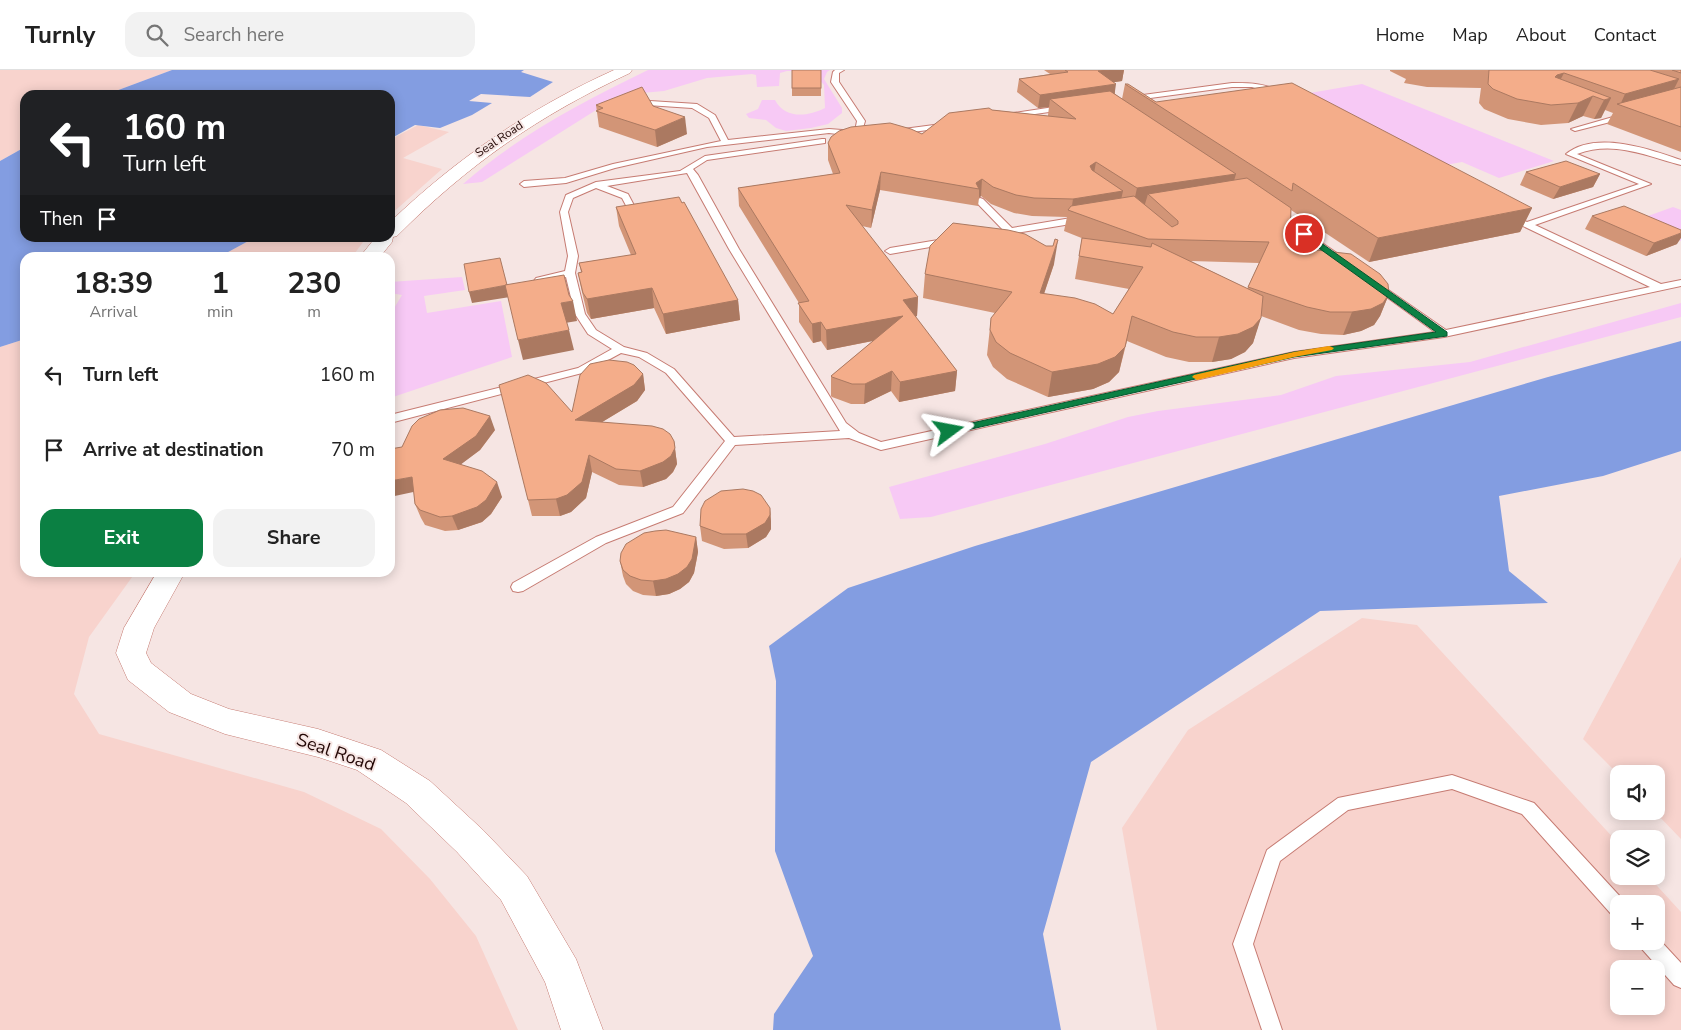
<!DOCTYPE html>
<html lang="en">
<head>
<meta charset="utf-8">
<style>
  body { margin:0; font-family:"Nunito Sans",sans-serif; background:#f2f2f2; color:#222; height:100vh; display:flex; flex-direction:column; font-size:19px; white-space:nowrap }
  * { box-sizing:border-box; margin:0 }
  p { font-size:16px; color:#767676 }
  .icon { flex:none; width:28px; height:28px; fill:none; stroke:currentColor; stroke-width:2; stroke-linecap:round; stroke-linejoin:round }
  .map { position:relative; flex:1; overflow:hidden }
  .details { position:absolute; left:20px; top:182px; width:375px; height:325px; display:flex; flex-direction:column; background:#fff; border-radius:15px; box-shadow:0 2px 12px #0003 }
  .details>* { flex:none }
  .hud { position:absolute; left:20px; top:20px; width:375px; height:152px; border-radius:15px; box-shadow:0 2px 12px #0003; background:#202124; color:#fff; overflow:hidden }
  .controls { position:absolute; left:1610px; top:695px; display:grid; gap:10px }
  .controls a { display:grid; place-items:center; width:55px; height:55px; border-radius:10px; background:#fff; box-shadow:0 2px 12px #0003; font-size:25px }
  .pin { position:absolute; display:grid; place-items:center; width:42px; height:42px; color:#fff; margin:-21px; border:2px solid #fff; border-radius:50%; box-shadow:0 1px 5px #0007 }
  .me { position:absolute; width:55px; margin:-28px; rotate:77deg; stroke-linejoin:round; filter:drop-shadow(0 0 4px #0008) }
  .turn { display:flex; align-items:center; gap:18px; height:105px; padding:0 20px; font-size:22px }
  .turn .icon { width:65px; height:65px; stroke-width:2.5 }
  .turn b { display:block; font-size:35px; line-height:42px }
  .then { display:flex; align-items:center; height:48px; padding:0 20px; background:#0003; gap:10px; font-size:19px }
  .eta { display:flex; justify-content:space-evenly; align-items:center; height:85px; text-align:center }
  .eta b { font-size:30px; font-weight:700; line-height:35px }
  .button { display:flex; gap:10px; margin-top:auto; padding:10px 20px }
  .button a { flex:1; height:58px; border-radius:15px; background:#0b8043; color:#fff; font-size:20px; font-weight:700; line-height:58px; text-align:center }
  .button a+a { background:#f2f2f2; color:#222 }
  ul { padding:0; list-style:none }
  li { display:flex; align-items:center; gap:15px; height:75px; padding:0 20px }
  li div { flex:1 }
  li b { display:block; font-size:19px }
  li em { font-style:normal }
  header { display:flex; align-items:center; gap:30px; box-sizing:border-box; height:70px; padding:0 25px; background:#fff; border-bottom:1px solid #e0e0e0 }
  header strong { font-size:24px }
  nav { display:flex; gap:28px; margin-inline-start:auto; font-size:18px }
  .search { width:350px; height:45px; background:#f2f2f2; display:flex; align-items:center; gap:12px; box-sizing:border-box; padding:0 18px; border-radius:15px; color:#767676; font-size:19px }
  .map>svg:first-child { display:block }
</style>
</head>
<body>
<header>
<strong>Turnly</strong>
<div class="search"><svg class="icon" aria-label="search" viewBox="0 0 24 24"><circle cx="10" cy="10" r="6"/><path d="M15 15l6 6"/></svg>Search here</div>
<nav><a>Home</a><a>Map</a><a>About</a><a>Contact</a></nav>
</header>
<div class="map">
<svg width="1681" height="960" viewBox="0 0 1681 960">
  <rect width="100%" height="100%" fill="#f6e5e3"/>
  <g fill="#f8d3cd" fill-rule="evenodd">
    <polygon points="0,0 172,0 105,25 25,25 25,77 0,91"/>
    <polygon points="418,55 449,62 403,88 442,99 390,145 390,70"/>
    <polygon points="254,168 366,168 352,187 219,187"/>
    <polygon points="25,269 25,502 135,503 89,567 74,624 99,664 304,722 381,759 430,809 476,866 518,960 0,960 0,277"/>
    <polygon points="1681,487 1681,769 1654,741 1656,741 1656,704 1619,705 1583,669"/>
    <path d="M 1362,548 L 1417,555 L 1619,774 L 1619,806 L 1648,806 L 1681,842 L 1681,960 L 1157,960 L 1122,758 L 1188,660 ZM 1619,834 L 1656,834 L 1656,871 L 1619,871 ZM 1619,899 L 1656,899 L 1656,936 L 1619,936 Z"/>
  </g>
  <g fill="#f7c9f5">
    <path d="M 648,0 L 830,0 L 827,2 L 824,9 L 842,38 L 842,43 L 828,54 L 811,58 L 786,61 L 776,58 L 766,50 L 749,48 L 746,44 L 758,39 L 762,30 L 775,30 C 785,49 807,47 825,38 L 824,15 L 811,1 L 787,1 L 780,3 L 779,16 L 757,17 L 756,5 L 752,4 L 707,8 L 664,21 L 620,25 L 482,112 L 463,114 C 519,65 582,32 648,0 Z"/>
    <polygon points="1362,14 1554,91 1499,108 1462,92 1435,97 1304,24"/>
    <polygon points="1673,137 1681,140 1681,171 1634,151"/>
    <polygon points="462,207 465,220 424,226 427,243 501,231 512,287 390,328 390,241 393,240 402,225 390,223 390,212"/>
    <polygon points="1681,233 1681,247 931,447 900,449 889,417 1045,374 1128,347 1158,341 1281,325 1336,306 1470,292"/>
  </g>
  <g fill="#839de1">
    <polygon points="172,0 524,0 521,2 553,12 530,27 481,24 469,31 492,33 472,45 440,58 415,55 390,69 390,25 105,25"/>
    <polygon points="25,77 25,168 254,168 219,187 25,188 25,269 0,277 0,91"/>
    <polygon points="1681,271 1681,381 1603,406 1499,426 1509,501 1548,533 1320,541 1091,692 1043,864 1061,960 773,960 774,944 813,886 775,781 776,611 769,576 848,518 975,476 1548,307"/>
  </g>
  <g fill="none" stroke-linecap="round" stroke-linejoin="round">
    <g stroke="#c67b72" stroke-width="2">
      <g id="service">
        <polygon points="835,0 844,0 839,3 839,12 865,51 861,65 845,68 845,65 829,63 707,77 615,98 566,113 524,117 520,114 524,111 565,108 613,94 721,71 709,48 692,38 647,35 646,33 650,31 697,34 715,45 728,70 829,59 855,61 857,51 831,12 833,2"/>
        <path d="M 1232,13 C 1249,13 1269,13 1283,24 L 1279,26 L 1252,17 L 1232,17 L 1128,31 L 1124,29 L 1128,27 Z"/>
        <polygon points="1067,35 1070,35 1070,39 1007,48 1003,46 1007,44"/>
        <polygon points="1627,43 1631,45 1630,47 1575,61 1571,59"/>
        <polygon points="949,53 952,53 952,57 896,64 892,62 896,60"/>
        <path d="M 822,69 L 825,69 L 825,73 L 707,90 L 693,99 L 698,105 L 739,179 L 846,353 L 859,363 L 881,372 L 1294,282 L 1435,262 L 1370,215 L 1370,211 L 1374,210 L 1446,260 L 1650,217 L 1502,146 L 1507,143 L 1527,152 L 1639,114 L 1566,84 C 1595,60 1650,79 1681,90 L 1681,95 C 1646,86 1614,70 1577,84 L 1651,114 L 1535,155 L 1661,214 L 1681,210 L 1681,216 L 1444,267 L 1294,288 L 881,380 L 849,368 L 735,375 L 683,443 L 606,473 L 523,521 L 518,522 L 513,521 L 511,517 L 513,513 L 596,467 L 673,437 L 725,371 L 666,303 L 639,287 L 621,283 L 586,302 L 390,353 L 390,345 L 578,298 L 612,279 L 588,264 L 575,244 L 566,207 L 538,215 L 533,212 L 536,208 L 565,201 L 568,186 L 560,142 L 566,125 L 596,112 L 680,101 L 705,86 ZM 687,103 L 729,179 L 840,361 L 734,367 L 674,299 L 647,283 L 624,277 L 596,260 L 585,244 L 575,203 L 578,186 L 568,142 L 573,128 L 596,118 L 622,128 L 630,143 L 633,144 L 637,141 L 628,124 L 607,116 Z"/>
        <polygon points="980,128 983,129 1012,158 1083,146 1088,149 1083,152 1016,163 1019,166 1014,169 1008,165 993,166 993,162 1003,160 977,133 976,131"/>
        <polygon points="1275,141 1347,190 1347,194 1341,194 1272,146 1271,144"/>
        <polygon points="950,168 955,171 953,173 890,184 885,181 890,178"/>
        <polygon points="1452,705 1534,733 1626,833 1619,834 1619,848 1612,845 1522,744 1452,719 1348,740 1280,791 1253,874 1282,960 1262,960 1233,874 1267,780 1338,728"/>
        <polygon points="1656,866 1681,893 1681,918 1674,915 1641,878 1638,871 1656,871"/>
      </g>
    </g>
    <g stroke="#c67b72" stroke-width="1">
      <g id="minor">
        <path d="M 614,0 L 632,0 L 630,3 C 538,46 469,94 397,166 L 393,167 L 392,172 L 379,188 L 359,188 L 375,168 L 390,168 L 390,152 C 457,88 530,38 614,0 Z"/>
        <polygon points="157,502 185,502 154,558 146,583 151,593 191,624 229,639 318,659 381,680 430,711 483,760 527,806 576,889 603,960 561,960 545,912 501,830 457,782 406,733 357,700 318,687 225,664 169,642 128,610 116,583 124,558"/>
      </g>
    </g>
    <use href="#service" fill="#fff" fill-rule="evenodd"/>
    <use href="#minor" fill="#fff" fill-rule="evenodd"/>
  </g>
  <g fill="#d29577" fill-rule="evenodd">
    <polygon points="821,0 821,26 792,26 792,18"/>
    <path d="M 1044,0 L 1124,0 L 1122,11 L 1114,12 L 1115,24 L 1122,29 L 1125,14 L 1156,32 L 1532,138 L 1520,162 L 1369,192 L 1291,140 L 1290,177 L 1389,224 L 1380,246 L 1374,255 L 1361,261 L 1343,265 L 1321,264 L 1299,260 L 1261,246 L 1253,273 L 1245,282 L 1231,289 L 1212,292 L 1189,292 L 1166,287 L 1127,271 L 1119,302 L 1109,312 L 1093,319 L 1048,327 L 1007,309 L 993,297 L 987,285 L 991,248 L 995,243 L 923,228 L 925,204 L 1054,194 L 1044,224 L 1113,244 L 1129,219 L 1075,209 L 1082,168 L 1084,169 L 1064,161 L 1067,147 L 1032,146 L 1014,143 L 991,134 L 981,126 L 979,128 L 978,136 L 880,120 L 871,158 L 862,156 L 918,227 L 917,246 L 915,247 L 957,301 L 955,321 L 899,332 L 891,321 L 864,334 L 851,334 L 832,327 L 831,326 L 831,306 L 873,271 L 827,280 L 821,271 L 813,273 L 799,252 L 799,233 L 739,136 L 738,118 L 833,104 L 828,90 L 828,73 L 922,64 L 992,40 L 1048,46 L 1048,45 L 1049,37 L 1038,38 L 1017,22 L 1019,9 L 1050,4 ZM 1191,191 L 1259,193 L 1247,219 Z"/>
    <polygon points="1390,0 1681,0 1681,82 1607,54 1613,43 1605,40 1601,48 1594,49 1583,46 1568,53 1541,55 1508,49 1484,39 1479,33 1481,18 1427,17 1404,13 1406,9 1390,1"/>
    <polygon points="596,35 653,36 687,64 657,77 599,57"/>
    <polygon points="1526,102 1600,104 1593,117 1553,129 1520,115"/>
    <polygon points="616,137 738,230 740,250 666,264 654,238 591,249 587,243 582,222 578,203 581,202 579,193 631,185 619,156"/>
    <polygon points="1592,146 1677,174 1646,186 1585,159"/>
    <polygon points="643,304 645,320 637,331 602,352 674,371 677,394 673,402 666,409 643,417 619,415 592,402 586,428 571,442 560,446 532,446 528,430"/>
    <polygon points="495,360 480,380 461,394 502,427 491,444 482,452 458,460 445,461 425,455 421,448 415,434 414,422 402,377"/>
    <polygon points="770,438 771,452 771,459 766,467 748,478 724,479 702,471 700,456"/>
    <polygon points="696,467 698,482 694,503 689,512 680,519 669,524 656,526 643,525 633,521 626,514 623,506 620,491"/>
  </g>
  <g fill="#ab7961">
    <polygon points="1110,0 1124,0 1122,11 1096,15 1098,1"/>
    <polygon points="1564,3 1554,22 1547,24 1557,5"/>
    <polygon points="1679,9 1669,29 1620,35 1625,24"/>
    <polygon points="1116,14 1114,28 1050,29 1049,37 1038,38 1040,25"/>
    <polygon points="1593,26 1583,46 1568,53 1578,33"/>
    <polygon points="1611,28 1601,48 1594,49 1604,30"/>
    <polygon points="685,47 687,64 657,77 655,60"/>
    <polygon points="1096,92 1093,109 1090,96"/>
    <polygon points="881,102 880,120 871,158 872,140"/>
    <polygon points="1236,104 1231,121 1148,124 1145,134 1133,136 1137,118"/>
    <polygon points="1600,104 1593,117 1553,129 1560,117"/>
    <polygon points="982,109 981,126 979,128 979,119 976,113"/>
    <polygon points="1123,121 1119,139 1071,142 1073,129"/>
    <polygon points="1532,138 1520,162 1369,192 1378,168"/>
    <polygon points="1681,163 1681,168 1677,174 1646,186 1654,173"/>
    <polygon points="1058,170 1054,194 1036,247 1040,223"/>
    <polygon points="507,215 510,227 472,233 469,222"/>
    <polygon points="652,218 654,238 591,249 587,229"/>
    <polygon points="1389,224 1380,246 1374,255 1361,261 1343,265 1352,242"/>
    <polygon points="918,227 917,246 903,249 902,265 827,280 826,260 903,230"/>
    <polygon points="738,230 740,250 666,264 663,244"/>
    <polygon points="573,231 577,251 565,253 561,233"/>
    <polygon points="1132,246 1119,302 1109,312 1093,319 1048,327 1052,302"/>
    <polygon points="1261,248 1253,273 1245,282 1231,289 1212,292 1219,267"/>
    <polygon points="821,252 821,271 813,273 812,254"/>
    <polygon points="569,260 574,280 523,290 518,270"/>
    <polygon points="892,301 891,321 864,334 865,314"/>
    <polygon points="957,301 955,321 899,332 900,312"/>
    <polygon points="643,304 645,320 637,331 579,366 575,350"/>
    <polygon points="490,346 495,360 480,380 448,404 443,389"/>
    <polygon points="674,371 677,394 673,402 666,409 643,417 640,401"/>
    <polygon points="589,385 592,402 586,428 571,442 560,446 556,429"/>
    <polygon points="412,407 418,421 390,427 390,411"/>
    <polygon points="497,412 502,427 491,444 482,452 458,460 452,446"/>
    <polygon points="770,438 771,452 771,459 766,467 748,478 746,464"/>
    <polygon points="696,467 698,482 694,503 689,512 680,519 669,524 656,526 653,511"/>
  </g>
  <g fill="#f4ad8a" stroke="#ab7961">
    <rect x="792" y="0" width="29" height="18"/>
    <polygon points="1065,0 1110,0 1098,1 1116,14 1040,25 1019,9 1068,2"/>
    <polygon points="1489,0 1650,0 1679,9 1625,24 1564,3 1557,5 1555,7 1611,28 1604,30 1593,26 1578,33 1551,35 1517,29 1493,19 1488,14"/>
    <polygon points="1672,0 1681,0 1681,3"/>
    <polygon points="1292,13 1532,138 1378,168 1293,113 1292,121 1125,14 1128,14 1156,32"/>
    <polygon points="642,17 653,36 685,47 655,60 596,41 603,38 596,35"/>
    <polygon points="1681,17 1681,57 1617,34"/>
    <polygon points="1110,21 1236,104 1137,118 1096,92 1090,96 1092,100 1123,121 1073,129 1034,128 1016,125 993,117 982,109 976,113 979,119 881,102 872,140 846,135 918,227 903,230 957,301 900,312 892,301 865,314 852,314 832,307 831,306 903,246 826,260 821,252 812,254 798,233 809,231 738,118 840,103 828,73 831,67 839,61 851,57 890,53 911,59 922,64 949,43 989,38 992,40 1076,49 1050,29"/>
    <polygon points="1566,91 1600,104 1560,117 1526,102"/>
    <polygon points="1247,108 1291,138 1290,177 1351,184 1380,204 1388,214 1389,224 1383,233 1371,239 1352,242 1330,242 1307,237 1248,217 1269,172 1148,169 1068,140 1071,136 1134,126 1172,157 1178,154 1178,151 1148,124"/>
    <polygon points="679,127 682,133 684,132 738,230 663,244 652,218 587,229 583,223 578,203 582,202 579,193 636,184 616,137"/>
    <polygon points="1624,136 1681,160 1681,163 1654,173 1592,146"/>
    <polygon points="953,153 1008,160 1025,164 1046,176 1053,176 1055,169 1058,170 1040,223 1075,228 1095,234 1113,244 1143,197 1079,186 1082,168 1151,177 1152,173 1263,226 1261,248 1253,257 1238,264 1219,267 1196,267 1173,262 1132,246 1125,277 1115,287 1098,294 1052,302 1010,283 996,272 990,260 991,248 1012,222 925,204 930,176"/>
    <polygon points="500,188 507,215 469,222 464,194"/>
    <polygon points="564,205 569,225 573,231 561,233 569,260 518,270 505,215"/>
    <polygon points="609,290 627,292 634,295 643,304 634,315 575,350 652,356 663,359 670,364 674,371 675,378 671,386 663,392 640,401 616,399 589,385 582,412 567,425 556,429 528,430 499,315 528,305 546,313 572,342 580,305 590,294"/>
    <polygon points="463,338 490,346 476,366 443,389 482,401 497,412 486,430 477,437 452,446 440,447 420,440 415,434 412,407 390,411 390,379 402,377 412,356 419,349 440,340"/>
    <polygon points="743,419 753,421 761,425 770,438 770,445 765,453 746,464 722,464 700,456 701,439 705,431 721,421"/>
    <polygon points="666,460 696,467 692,489 687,497 678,504 666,509 653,511 641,510 630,506 623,500 620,491 621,483 626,474 644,463 655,461"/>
  </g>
  <polygon fill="#0b8043" stroke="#07532c" points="1302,163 1307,163 1447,262 1447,266 1294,287 949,364 944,361 949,358 1294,282 1436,262 1302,166"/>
  <polygon fill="#f59e0b" points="1329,276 1334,278 1332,280 1294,287 1197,310 1192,307 1194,305 1294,282"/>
  <g text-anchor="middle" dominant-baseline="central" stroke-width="4" stroke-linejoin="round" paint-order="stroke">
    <g font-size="12" fill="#220705" stroke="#f6e5e3">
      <text transform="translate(499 69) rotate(-34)">Seal Road</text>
    </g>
    <g font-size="18" fill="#220705" stroke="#f6e5e3">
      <text transform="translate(336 682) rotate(19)">Seal Road</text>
    </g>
  </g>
</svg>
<div class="controls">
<a><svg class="icon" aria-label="sound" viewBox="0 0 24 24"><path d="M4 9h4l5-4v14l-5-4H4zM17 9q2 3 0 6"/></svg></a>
<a><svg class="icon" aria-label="layers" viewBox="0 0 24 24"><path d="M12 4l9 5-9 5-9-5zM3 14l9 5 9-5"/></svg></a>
<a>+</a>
<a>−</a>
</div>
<div class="pin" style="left:1304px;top:164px;background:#d93025"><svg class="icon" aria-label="arrive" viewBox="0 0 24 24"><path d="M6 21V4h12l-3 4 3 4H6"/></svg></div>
<svg class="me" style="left:949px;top:361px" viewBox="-20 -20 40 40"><path d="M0-17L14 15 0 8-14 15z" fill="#0b8043" stroke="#fff" stroke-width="4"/></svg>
<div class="hud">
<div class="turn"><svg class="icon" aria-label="left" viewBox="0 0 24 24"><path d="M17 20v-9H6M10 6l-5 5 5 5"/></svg><div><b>160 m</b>Turn left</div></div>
<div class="then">Then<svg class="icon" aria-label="arrive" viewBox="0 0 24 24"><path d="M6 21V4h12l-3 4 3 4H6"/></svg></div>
</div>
<section class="details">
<div class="eta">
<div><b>18:39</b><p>Arrival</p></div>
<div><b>1</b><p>min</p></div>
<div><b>230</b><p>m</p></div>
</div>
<ul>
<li><svg class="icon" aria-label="left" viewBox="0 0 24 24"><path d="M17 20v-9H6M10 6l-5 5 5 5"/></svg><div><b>Turn left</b></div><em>160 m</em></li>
<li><svg class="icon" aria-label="arrive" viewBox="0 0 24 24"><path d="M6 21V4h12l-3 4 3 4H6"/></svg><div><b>Arrive at destination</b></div><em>70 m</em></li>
</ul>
<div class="button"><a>Exit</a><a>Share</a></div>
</section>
</div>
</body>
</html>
